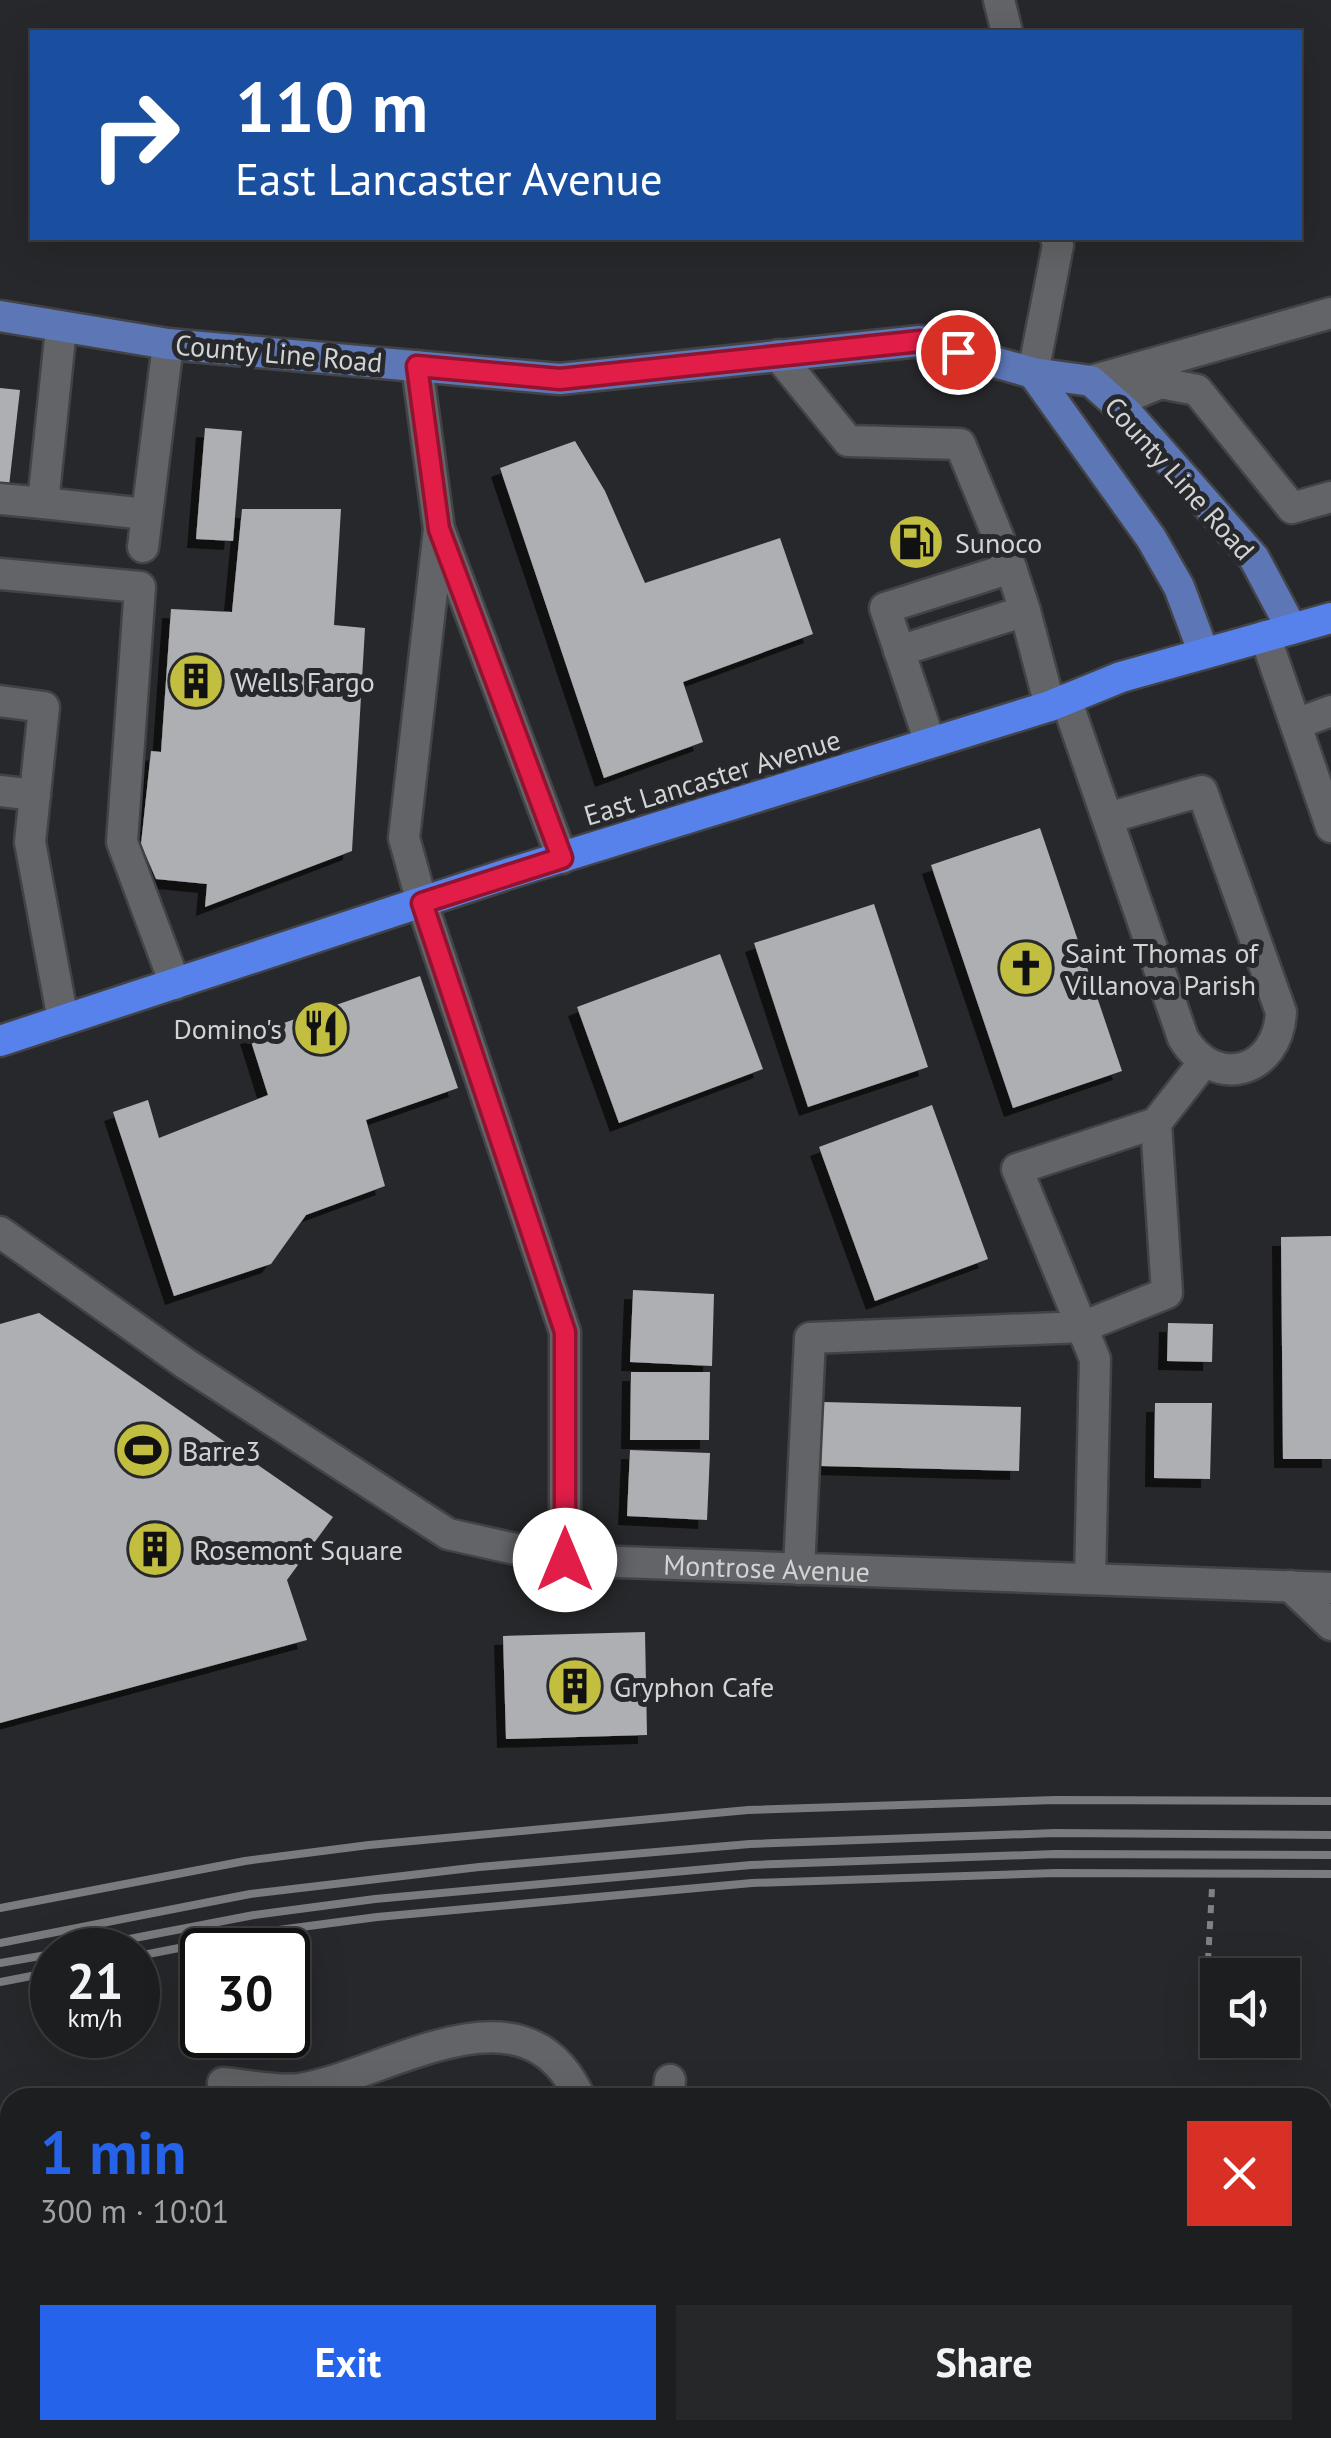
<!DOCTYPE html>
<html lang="en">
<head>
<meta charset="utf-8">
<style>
  body { margin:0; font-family:"PT Sans",sans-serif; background:#252729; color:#f1f3f6; height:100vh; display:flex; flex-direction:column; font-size:38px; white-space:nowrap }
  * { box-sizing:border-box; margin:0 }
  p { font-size:32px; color:#a0a2a5 }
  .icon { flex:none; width:55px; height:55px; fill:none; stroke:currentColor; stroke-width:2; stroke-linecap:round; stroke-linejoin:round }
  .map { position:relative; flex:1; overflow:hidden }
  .side { position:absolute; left:0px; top:2088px; width:1332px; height:352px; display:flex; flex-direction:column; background:#1d1e20; border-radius:30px 30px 0 0; box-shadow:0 10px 40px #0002,0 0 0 2px #3b3c3e }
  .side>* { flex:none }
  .banner { position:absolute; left:30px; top:30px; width:1272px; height:210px; border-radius:0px; box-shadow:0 10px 40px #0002,0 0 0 2px #3b3c3e; background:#1a4fa0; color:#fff; overflow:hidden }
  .fabs { position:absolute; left:1200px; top:1958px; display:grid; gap:20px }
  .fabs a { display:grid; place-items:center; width:100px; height:100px; border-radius:0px; background:#1d1e20; box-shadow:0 10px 40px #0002,0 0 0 2px #3b3c3e; font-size:50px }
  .speed { position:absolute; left:30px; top:1928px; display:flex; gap:20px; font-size:50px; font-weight:700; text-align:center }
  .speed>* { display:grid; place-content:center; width:130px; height:130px; border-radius:50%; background:#1d1e20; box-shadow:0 10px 40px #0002,0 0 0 2px #3b3c3e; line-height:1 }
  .speed small { font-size:25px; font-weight:400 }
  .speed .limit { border:5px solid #111; border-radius:15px; background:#fff; color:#111 }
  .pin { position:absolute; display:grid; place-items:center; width:85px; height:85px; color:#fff; margin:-42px; border:5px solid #fff; border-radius:50%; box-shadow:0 2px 10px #0007 }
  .me { position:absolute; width:110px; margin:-55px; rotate:0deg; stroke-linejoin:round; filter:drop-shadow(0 0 8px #0008) }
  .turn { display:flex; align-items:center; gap:35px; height:210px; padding:0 40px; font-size:45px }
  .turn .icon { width:130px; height:130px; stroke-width:2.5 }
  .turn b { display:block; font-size:70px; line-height:85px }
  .round { display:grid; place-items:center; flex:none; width:105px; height:105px; border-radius:0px; background:#252729 }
  .overview { display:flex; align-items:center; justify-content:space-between; height:170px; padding:0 40px }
  h1 { font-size:60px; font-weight:800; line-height:75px; color:#2563eb }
  .cta { display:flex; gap:20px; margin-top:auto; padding:20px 40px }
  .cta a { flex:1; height:115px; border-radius:0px; background:#2563eb; color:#fff; font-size:40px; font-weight:800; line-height:115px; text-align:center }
  .cta a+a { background:#252729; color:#f1f3f6 }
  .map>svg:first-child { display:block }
</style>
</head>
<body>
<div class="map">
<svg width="1331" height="2438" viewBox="0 0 1331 2438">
  <defs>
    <filter id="shadow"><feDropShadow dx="-9" dy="9" stdDeviation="0" flood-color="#0009"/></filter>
  </defs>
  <rect width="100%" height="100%" fill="#27282b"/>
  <g fill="#adafb3" filter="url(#shadow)">
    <polygon points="0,388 20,390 9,486 0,485"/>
    <polygon points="205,428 242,431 233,541 196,539"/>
    <polygon points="575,441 605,491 645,583 780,538 813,634 683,682 703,742 604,778 500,468"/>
    <polygon points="242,509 341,509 334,625 365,628 352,851 205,907 207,884 156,879 141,844 151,751 161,752 171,609 232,612"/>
    <polygon points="1040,828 1122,1071 1013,1108 931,865"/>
    <polygon points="874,904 928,1067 808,1107 754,943"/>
    <polygon points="720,954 763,1069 619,1123 577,1007"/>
    <polygon points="420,976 458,1088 366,1120 385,1186 306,1215 271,1264 174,1296 113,1112 148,1100 159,1138 268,1095 249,1035"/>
    <polygon points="932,1105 988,1259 875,1301 819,1147"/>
    <polygon points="1331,1236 1331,1459 1283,1459 1281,1237"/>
    <polygon points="633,1290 714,1294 712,1366 630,1362"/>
    <polygon points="39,1313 333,1517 287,1580 307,1640 0,1723 0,1324"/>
    <polygon points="1168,1323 1213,1324 1212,1362 1167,1361"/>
    <polygon points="631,1372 710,1372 709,1440 630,1440"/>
    <polygon points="823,1402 1021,1407 1019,1471 821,1466"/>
    <polygon points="1155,1403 1212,1403 1210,1479 1154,1478"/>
    <polygon points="630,1450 710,1453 707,1520 627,1516"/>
    <polygon points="645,1632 647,1735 506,1739 503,1636"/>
  </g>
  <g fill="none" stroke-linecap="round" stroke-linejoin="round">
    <g stroke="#424346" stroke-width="35">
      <g id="minor">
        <polyline points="999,0 1007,32"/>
        <polyline points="778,355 848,441 960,444 1011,568 885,608 930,743"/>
        <polyline points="417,366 439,529"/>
        <polyline points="1033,373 1058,245 1056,238"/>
        <polyline points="1091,381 1331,313"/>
        <polyline points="1115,402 1161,383 1197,390 1292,508 1331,497"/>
        <polyline points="0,499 43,503 61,328"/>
        <polyline points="43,503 146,514"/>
        <polyline points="143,547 168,344"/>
        <polyline points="0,574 140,587 122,842 175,984"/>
        <polyline points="1025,611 1050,706"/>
        <polyline points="1265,636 1331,827"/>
        <polyline points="899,651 1025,611 1011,568"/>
        <path d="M 1066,699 L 1183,1038 C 1215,1091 1278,1073 1281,1012 L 1202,791 L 1108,818"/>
        <polyline points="0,701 44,707 30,842 63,1020"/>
        <polyline points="1296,724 1331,711"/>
        <polyline points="0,791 35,795"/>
        <polyline points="562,858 439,529 404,838 422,903 565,1332 565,1560"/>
        <path id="s1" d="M 0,1232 L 186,1364 L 448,1534 L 565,1560 L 1331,1588"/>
        <polyline points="799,1569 810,1338 1082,1327 1167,1293 1156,1123"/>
        <polyline points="1090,1579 1095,1359 1017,1169 1156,1123 1204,1062"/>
        <polyline points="1290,1586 1331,1625"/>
        <path d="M 223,2083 C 246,2085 276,2092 299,2089 C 387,2076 524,1974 580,2098"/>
        <polyline points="668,2098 670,2080"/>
        <polyline points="902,2430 937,2438"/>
        <polyline points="625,2438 626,2430"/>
      </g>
    </g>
    <g stroke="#424346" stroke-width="35">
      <g id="major">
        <polyline points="0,316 168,344 560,379 920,341 1033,373 1091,381 1127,413 1254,558 1292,629"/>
        <polyline points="1033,373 1151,538 1179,587 1203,651"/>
      </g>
    </g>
    <g stroke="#424346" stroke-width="35">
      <polyline id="highway" points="0,1041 507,874 1050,706 1121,677 1331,618"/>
    </g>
    <polyline stroke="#808183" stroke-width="6" stroke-dasharray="8 8" stroke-linecap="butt" points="1208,1961 1212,1888"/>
    <use href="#minor" stroke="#626467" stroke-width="30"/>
    <use href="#major" stroke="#5c76b6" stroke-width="30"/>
    <use href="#highway" stroke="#5882eb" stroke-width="30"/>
    <g stroke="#7a7b7e" stroke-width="8">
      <polyline points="0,1908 245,1861 369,1845 748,1810 1056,1800 1331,1801"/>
      <polyline points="0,1943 250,1894 479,1867 750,1844 1055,1833 1331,1835"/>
      <polyline points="72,1950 254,1915 375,1899 751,1865 1055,1854 1331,1855"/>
      <polyline points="138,1956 256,1933 377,1917 752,1883 1056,1873 1331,1874"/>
      <polyline points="0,1963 52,1954"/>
      <polyline points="0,1982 52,1972"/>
    </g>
  </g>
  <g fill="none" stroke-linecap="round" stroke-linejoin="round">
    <g stroke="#92132f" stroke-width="25">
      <polyline id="route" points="565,1560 565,1332 422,903 562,858 439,529 417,366 560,379 920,341 958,352"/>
    </g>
    <use href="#route" stroke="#e11d48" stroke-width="18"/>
  </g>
  <defs>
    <g id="fuel-disc" transform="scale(2.875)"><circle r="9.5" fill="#c1be40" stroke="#27282b"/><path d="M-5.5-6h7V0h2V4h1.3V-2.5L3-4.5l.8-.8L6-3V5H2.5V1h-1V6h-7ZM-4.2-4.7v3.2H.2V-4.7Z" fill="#111"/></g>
    <g id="building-disc" transform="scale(2.875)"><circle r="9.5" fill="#c1be40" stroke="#27282b"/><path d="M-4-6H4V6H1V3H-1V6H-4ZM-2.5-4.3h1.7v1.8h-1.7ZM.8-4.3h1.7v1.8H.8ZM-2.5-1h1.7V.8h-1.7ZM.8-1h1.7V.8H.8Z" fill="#111"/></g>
    <g id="church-disc" transform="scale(2.875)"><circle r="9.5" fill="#c1be40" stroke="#27282b"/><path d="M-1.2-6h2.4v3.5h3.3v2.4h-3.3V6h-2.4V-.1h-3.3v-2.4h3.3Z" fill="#111"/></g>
    <g id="restaurant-disc" transform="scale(2.875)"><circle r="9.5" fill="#c1be40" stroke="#27282b"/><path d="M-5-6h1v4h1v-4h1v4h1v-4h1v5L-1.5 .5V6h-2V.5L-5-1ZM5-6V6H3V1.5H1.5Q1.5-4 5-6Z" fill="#111"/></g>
    <g id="stadium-disc" transform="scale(2.875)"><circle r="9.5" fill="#c1be40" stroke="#27282b"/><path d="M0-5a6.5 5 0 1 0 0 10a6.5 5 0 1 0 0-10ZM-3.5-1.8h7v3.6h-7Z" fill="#111"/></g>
  </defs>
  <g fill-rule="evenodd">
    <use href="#fuel-disc" x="916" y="542"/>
    <use href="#building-disc" x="196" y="681"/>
    <use href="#church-disc" x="1026" y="968"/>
    <use href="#restaurant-disc" x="321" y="1028"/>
    <use href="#stadium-disc" x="143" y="1450"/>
    <use href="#building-disc" x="155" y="1549"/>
    <use href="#building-disc" x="575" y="1686"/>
  </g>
  <g text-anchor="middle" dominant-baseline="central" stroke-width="10" stroke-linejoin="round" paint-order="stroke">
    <g font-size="28" fill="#d2d3d5" stroke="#27282b">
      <text transform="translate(279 353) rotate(5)">County Line Road</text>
      <text transform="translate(1180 478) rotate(48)">County Line Road</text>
      <text transform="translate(712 777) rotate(-17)">East Lancaster Avenue</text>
      <text stroke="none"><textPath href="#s1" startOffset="862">Montrose Avenue</textPath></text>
    </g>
    <g font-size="28" fill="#d2d3d5" stroke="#27282b" text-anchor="start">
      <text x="955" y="542">Sunoco</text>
      <text x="235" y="681">Wells Fargo</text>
      <text x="1065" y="952">Saint Thomas of<tspan x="1065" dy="32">Villanova Parish</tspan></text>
      <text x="282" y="1028" text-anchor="end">Domino's</text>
      <text x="182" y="1450">Barre3</text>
      <text x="194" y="1549">Rosemont Square</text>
      <text x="614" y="1686">Gryphon Cafe</text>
    </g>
  </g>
</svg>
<div class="fabs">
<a><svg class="icon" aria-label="sound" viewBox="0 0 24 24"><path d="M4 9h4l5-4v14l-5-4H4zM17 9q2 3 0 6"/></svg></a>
</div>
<div class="speed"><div>21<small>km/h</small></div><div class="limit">30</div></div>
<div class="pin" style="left:958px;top:352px;background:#d93025"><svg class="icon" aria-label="arrive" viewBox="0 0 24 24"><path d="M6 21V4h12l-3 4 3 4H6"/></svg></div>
<svg class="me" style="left:565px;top:1560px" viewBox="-20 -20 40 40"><circle r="19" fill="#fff"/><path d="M0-13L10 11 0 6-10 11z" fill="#e11d48"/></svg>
<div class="banner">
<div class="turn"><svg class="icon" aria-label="right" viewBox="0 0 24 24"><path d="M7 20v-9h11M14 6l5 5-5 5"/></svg><div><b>110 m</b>East Lancaster Avenue</div></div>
</div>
<section class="side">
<div class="overview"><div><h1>1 min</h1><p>300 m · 10:01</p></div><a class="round" style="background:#d93025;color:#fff"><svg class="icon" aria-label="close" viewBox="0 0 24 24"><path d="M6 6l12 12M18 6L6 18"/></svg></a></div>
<div class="cta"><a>Exit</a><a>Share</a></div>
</section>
</div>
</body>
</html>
